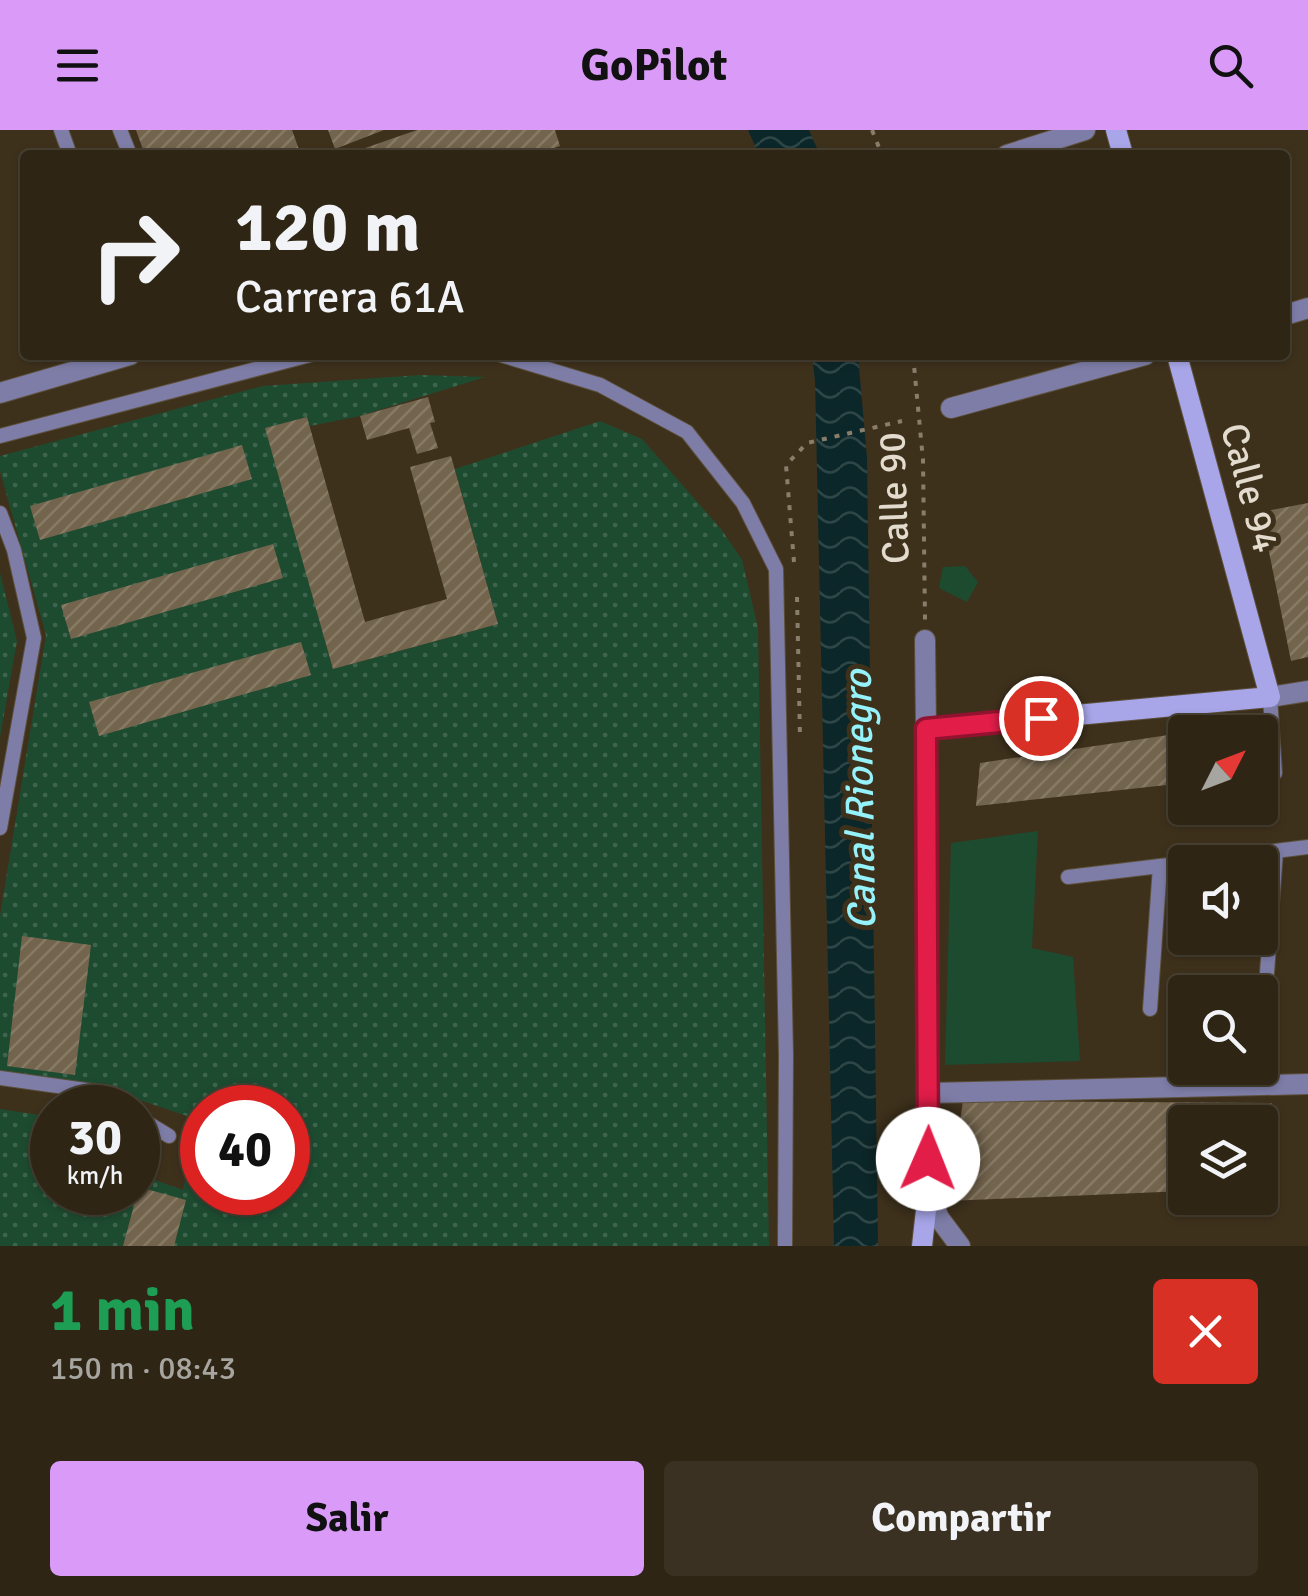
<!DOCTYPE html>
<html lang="es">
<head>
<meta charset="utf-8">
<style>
  body { margin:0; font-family:Signika,sans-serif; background:#3a3122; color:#f1f3f6; height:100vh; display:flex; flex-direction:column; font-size:38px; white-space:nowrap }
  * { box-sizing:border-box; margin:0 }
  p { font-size:32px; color:#a7a5a0 }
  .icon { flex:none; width:55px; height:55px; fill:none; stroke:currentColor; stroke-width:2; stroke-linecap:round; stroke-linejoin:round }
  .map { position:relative; height:1116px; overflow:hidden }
  .details { display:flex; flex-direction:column; background:#2e2515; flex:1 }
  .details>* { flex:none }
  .top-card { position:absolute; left:20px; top:20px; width:1270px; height:210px; border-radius:10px; box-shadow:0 2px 8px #0004,0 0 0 2px #494234; background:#2e2515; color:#f1f3f6; overflow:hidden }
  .needle { width:65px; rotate:48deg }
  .buttons { position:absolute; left:1168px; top:585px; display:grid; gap:20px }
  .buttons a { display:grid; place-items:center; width:110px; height:110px; border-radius:10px; background:#2e2515; box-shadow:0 2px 8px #0004,0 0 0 2px #494234; font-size:50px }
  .speed { position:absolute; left:30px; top:955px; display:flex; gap:20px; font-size:50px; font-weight:700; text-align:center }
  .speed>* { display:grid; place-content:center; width:130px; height:130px; border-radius:50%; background:#2e2515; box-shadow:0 2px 8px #0004,0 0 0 2px #494234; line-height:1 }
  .speed small { font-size:25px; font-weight:400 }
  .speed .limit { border:15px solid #d22; background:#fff; color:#111 }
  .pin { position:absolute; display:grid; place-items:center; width:85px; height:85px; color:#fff; margin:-42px; border:5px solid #fff; border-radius:50%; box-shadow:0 2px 10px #0007 }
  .me { position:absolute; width:110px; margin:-55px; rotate:1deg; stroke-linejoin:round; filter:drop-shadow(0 0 8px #0008) }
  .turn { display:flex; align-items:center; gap:35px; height:210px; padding:0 50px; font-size:45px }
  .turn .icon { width:130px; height:130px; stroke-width:2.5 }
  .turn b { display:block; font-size:70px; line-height:85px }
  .round { display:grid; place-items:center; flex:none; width:105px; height:105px; border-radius:10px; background:#3a3122 }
  .overview { display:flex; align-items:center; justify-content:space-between; height:170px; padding:0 50px }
  h1 { font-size:60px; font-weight:800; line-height:75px; color:#1e9e55 }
  .button { display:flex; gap:20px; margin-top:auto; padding:20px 50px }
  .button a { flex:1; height:115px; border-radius:10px; background:#d99af8; color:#111; font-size:40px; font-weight:800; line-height:115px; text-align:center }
  .button a+a { background:#3a3122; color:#f1f3f6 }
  header { display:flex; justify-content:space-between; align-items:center; height:130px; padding:0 50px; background:#d99af8; color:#111; font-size:45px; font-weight:800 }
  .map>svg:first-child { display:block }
</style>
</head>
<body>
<header><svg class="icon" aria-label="menu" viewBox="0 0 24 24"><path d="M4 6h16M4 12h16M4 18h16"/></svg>GoPilot<svg class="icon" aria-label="search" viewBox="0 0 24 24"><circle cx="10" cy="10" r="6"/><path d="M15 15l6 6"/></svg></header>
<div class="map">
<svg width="1308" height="1116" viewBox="0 0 1308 1116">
  <defs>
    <pattern id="grass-dots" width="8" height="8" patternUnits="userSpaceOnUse" patternTransform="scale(2.5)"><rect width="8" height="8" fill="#1d4b30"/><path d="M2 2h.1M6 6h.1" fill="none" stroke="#3e644d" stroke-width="1.8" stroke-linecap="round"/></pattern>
    <pattern id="water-waves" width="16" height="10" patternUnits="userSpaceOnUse" patternTransform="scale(2.5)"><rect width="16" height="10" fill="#0c2729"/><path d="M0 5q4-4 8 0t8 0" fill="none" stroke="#2f4647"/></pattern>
    <pattern id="building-hatch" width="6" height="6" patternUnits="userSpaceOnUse" patternTransform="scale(2.5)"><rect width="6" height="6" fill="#73644d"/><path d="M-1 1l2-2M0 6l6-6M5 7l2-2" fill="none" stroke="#877a65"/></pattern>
  </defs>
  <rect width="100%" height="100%" fill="#3e311c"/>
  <g fill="url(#grass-dots)" fill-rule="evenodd">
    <path d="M 420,245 L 485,247 L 360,286 L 310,296 L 307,287 L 266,298 L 333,539 L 498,494 L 455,339 L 600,291 L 642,309 L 721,399 L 742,430 L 758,498 L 769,1116 L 0,1116 L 0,979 L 52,987 L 52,1062 L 138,1062 L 138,1044 L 183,1060 L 196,989 L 98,956 L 0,942 L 0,786 L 46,505 L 0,341 L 0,326 L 263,256 ZM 202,978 L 288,978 L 288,1062 L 202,1062 Z"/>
    <polygon points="0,443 17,511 0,607"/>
  </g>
  <g fill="#1d4b30">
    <polygon points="965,436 978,452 967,472 939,458 943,437"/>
    <polygon points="1038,701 1032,818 1073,827 1080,931 945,935 951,713"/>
  </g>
  <g fill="url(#water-waves)">
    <polygon points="748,0 809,0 820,25 759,25"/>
    <polygon points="812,225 858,225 867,328 878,1116 834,1116 815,251"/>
  </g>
  <g fill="url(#building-hatch)">
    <polygon points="136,0 292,0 301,25 145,25"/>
    <polygon points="328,0 384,0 335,19"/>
    <polygon points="417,0 555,0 560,16 533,25 345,25"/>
    <polygon points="428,267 435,292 430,293 438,318 417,324 409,298 367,310 360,286"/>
    <polygon points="307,287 365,492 447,469 410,337 451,326 498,494 333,539 265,298"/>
    <polygon points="242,315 252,349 40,410 30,376"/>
    <polygon points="1308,373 1308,527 1291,531 1261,382"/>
    <polygon points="273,414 283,448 71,509 61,475"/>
    <polygon points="301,512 311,545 99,606 89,572"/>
    <polygon points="1245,594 1247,602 1201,602 1200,600"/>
    <polygon points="1182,603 1185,603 1185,653 976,676 980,633"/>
    <polygon points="22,806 91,815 75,945 7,936"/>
    <polygon points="963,971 1272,973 1277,1058 1260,1058 1260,992 1185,992 1185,1061 948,1071"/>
    <polygon points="139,1057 186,1070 174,1116 123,1116"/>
  </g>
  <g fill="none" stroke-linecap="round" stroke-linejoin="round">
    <g stroke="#5c503c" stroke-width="16">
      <g id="lane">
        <polyline points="61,0 70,25"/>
        <polyline points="120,0 130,25"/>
        <polyline points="501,225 600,255 687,302 743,373 776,439 786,925 785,1116"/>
        <polyline points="0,306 310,225"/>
        <polyline points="0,383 14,420 34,508 0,698"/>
        <polyline points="1270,567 1275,643"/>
        <polyline points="1185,732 1308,717"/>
        <polyline points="1068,747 1185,733"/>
        <polyline points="1150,879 1160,736"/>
        <polyline points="1264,883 1276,721"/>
        <polyline points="0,948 93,961 121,978"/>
        <polyline points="138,987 169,1006"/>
      </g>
    </g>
    <g stroke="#5c503c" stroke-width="22">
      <g id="street">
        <polyline points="1007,25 1085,0"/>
        <polyline points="1285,185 1308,178"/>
        <polyline points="0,263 130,225"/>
        <polyline points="951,278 1145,225"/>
        <polyline points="925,510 926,599"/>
        <polyline points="1270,567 1308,561"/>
        <polyline points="929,963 1308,954"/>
        <polyline points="928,1062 939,1088 960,1116"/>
      </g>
    </g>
    <g stroke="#5c503c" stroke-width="22">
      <g id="secondary">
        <polyline points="1116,0 1123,25"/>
        <polyline points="922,1116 928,1062 929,963 926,599 1270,567 1177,225"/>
      </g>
    </g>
    <g stroke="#887e6c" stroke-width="4" stroke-dasharray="5 8" stroke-linecap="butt">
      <polyline points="872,0 882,25"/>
      <polyline points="913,225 923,330 925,490"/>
      <polyline points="794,432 786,335 807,313 902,291"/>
      <polyline points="797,467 800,607"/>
    </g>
    <use href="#lane" stroke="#7e7da7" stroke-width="14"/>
    <use href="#street" stroke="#7e7da7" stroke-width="20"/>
    <use href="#secondary" stroke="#a8a6e9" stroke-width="20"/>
  </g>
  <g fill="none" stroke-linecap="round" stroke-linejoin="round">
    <g stroke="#92132f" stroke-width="25">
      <polyline id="route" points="928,1029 926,599 1041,588"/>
    </g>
    <use href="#route" stroke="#e11d48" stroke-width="18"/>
  </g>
  <g text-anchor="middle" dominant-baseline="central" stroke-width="10" stroke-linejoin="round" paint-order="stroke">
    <g font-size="38" fill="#e3dbce" stroke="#3e311c">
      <text transform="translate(1250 358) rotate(75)">Calle 94</text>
      <text transform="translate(894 368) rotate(-92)">Calle 90</text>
    </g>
    <g font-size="40" font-style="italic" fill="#95f2fb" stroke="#3e311c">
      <text transform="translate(860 670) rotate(-91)">Canal Rionegro</text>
    </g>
  </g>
</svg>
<div class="buttons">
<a><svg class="needle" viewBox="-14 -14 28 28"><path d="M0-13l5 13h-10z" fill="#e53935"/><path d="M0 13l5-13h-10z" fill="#a7a5a0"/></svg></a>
<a><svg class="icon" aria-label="sound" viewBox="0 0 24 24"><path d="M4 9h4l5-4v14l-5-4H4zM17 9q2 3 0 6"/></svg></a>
<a><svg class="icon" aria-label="search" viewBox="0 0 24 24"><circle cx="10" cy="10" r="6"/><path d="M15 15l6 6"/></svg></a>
<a><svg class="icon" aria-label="layers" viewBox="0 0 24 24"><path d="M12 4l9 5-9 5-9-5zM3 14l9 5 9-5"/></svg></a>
</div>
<div class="speed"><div>30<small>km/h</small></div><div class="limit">40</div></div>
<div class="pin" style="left:1041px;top:588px;background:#d93025"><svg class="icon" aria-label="arrive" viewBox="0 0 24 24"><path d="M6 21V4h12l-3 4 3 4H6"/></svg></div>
<svg class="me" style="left:928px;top:1029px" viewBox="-20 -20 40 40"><circle r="19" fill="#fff"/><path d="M0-13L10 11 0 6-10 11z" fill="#e11d48"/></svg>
<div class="top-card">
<div class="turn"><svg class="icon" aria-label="right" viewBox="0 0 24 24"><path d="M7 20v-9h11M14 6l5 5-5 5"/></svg><div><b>120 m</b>Carrera 61A</div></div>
</div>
</div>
<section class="details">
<div class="overview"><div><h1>1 min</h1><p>150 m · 08:43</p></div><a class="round" style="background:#d93025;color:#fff"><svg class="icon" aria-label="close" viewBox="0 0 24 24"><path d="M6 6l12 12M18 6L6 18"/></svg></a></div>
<div class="button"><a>Salir</a><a>Compartir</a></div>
</section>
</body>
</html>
